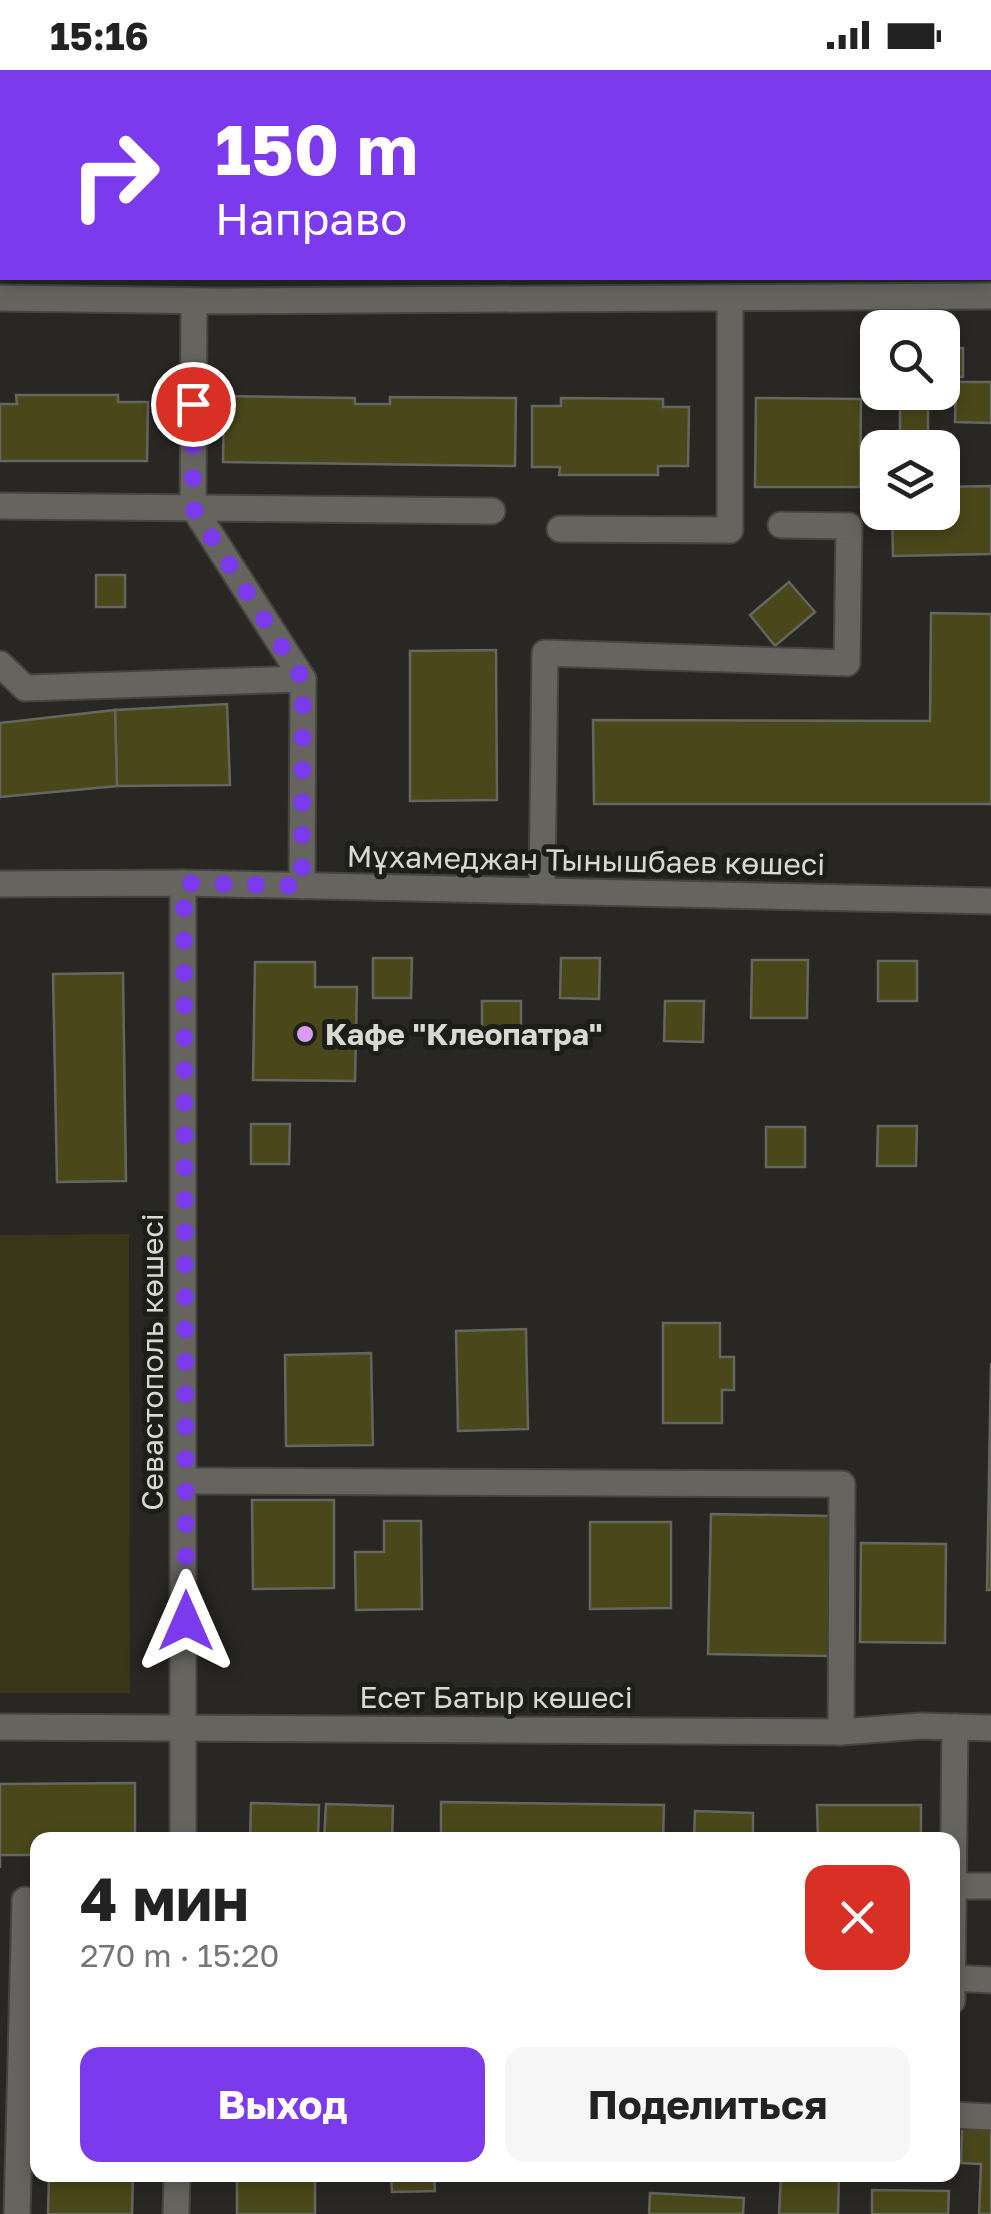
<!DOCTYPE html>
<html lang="ru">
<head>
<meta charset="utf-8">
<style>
  body { margin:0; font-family:"Golos Text",sans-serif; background:#f6f6f6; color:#222; height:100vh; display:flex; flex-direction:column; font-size:38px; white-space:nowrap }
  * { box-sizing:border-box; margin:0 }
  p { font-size:32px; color:#767676 }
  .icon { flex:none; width:55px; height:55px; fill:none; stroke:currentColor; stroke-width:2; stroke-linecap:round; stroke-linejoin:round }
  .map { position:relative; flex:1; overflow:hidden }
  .side { position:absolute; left:30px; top:1762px; width:930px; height:350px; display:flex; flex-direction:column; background:#fff; border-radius:20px; box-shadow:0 5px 15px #0003 }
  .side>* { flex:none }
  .guide { position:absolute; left:0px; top:0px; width:992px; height:210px; box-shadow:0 5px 15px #0003; background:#7c3aed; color:#fff; overflow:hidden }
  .controls { position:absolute; left:860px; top:240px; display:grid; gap:20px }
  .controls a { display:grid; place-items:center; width:100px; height:100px; border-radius:20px; background:#fff; box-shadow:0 5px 15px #0003; font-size:50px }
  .pin { position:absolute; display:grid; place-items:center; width:85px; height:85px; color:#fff; margin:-42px; border:5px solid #fff; border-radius:50%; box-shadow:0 2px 10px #0007 }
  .me { position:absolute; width:110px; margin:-55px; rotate:0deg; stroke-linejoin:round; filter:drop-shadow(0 0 8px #0008) }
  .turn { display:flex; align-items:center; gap:35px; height:210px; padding:0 50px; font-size:45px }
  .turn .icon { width:130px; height:130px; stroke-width:2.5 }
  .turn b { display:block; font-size:70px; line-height:85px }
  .round { display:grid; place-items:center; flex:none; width:105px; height:105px; border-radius:20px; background:#f6f6f6 }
  .head { display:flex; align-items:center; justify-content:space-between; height:170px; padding:0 50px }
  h1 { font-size:60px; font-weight:700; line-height:75px }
  .button { display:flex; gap:20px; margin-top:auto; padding:20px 50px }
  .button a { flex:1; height:115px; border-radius:20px; background:#7c3aed; color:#fff; font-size:40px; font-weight:700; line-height:115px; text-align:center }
  .button a+a { background:#f6f6f6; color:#222 }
  .status { display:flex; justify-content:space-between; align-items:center; height:70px; padding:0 50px; background:#fff; direction:ltr }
  .status svg { height:28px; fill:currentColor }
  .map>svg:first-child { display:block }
</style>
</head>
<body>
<div class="status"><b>15:16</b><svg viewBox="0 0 49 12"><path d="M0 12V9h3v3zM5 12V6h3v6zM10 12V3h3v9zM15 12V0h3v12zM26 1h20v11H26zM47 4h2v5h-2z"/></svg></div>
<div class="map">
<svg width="991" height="2144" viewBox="0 0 991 2144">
  <rect width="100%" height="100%" fill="#282723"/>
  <polygon fill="#393719" points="129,1164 130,1623 0,1623 0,1165"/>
  <g fill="#4a471a" stroke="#666660" stroke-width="2.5">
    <polygon points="942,278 963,278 963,307 942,306"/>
    <polygon points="956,312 991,312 991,353 955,352"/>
    <polygon points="900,322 928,322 928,374 900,373"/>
    <polygon points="16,325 118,325 118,332 148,332 147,391 0,391 0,334 17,334"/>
    <polygon points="224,326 355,328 355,334 390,334 390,327 516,328 515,396 223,392"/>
    <polygon points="561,328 663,329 663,337 689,337 688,396 658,396 658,405 559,405 560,397 532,397 532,336 561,336"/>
    <polygon points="756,328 861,329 860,417 755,417"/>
    <polygon points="991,416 991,484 893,486 892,442 942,442 942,417"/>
    <rect x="96" y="505" width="29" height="32"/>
    <polygon points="789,512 815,542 775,576 750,545"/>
    <polygon points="931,543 991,544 991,734 594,734 593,650 930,651"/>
    <polygon points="496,580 497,730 410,731 410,581"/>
    <polygon points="227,634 230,715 117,716 115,640"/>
    <polygon points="115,640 117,716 0,727 0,653"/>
    <polygon points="373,888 412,888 411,928 373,928"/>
    <polygon points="561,888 600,888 599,929 560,928"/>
    <polygon points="752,890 808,890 807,948 751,948"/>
    <rect x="878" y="891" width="39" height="40"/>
    <polygon points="255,892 315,892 315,917 357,917 355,1011 253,1010"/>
    <polygon points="123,903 126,1111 57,1112 53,904"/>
    <polygon points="482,931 521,931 521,972 482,971"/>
    <polygon points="665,931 704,931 703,972 664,971"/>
    <polygon points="251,1054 290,1054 289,1094 251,1094"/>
    <polygon points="878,1056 917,1056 916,1096 877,1096"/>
    <rect x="766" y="1057" width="39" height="40"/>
    <polygon points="663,1253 720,1253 720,1287 734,1287 734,1320 722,1320 722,1353 663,1353"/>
    <polygon points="526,1259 528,1359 458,1361 456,1261"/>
    <polygon points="371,1283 373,1375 286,1376 285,1285"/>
    <polygon points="991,1293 991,1520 987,1520"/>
    <polygon points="252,1430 334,1430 334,1518 253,1519"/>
    <polygon points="711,1444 831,1446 829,1586 708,1584"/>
    <polygon points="384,1451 421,1451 422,1539 356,1540 355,1482 384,1482"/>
    <polygon points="590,1452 671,1452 671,1538 590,1539"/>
    <polygon points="861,1473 946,1474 945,1573 860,1572"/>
    <polygon points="135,1713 135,1770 38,1770 38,1785 0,1785 0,1798 0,1714"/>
    <polygon points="441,1732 664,1735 663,1770 441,1770"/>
    <polygon points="251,1733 319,1735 318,1770 250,1770"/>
    <polygon points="326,1734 393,1736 392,1770 324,1770"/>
    <polygon points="817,1735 921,1735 921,1770 818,1770"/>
    <polygon points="695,1741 753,1743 753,1770 694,1770"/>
    <polygon points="962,2057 991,2058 991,2144 979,2144 981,2094 961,2093"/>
    <polygon points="49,2105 133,2105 132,2144 48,2144"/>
    <rect x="237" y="2105" width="78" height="39"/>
    <polygon points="391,2105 434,2105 435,2121 392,2122"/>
    <polygon points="781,2105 839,2105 838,2144 779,2144"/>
    <polygon points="872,2120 949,2121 948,2144 872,2144"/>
    <polygon points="650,2123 744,2128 743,2144 649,2144"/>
  </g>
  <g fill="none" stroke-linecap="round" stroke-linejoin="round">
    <g stroke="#454440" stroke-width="29">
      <g id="minor">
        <polyline points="873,2 873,0"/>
        <polyline points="990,171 991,171"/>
        <polyline points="0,228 220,231 991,226"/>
        <polyline points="194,231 193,437 303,609"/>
        <polyline points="0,436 492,441"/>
        <polyline points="560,459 730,460 730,228"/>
        <polyline points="0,594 25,618 303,609 302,816"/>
        <polyline points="183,813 183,1770"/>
        <polyline points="0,814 183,813 991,831"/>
        <polyline points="542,821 545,583 847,593 849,456 781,455"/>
        <polyline points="185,1411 842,1414 841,1662"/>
        <polyline points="0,1657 841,1662 921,1656 991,1658"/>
        <polyline points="953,1816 991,1816"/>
        <polyline points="953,1908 991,1910"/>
        <polyline points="952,1931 955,1657"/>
        <polyline points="952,2045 991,2047"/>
        <polyline points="17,2144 25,1830"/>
        <polyline points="176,2144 177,2105"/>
      </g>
    </g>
    <use href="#minor" stroke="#65645f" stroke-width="25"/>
  </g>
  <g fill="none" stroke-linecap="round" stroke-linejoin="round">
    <polyline stroke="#7c3aed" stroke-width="18" stroke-dasharray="0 32.4" points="186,1551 184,813 302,816 303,610 193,438 193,334"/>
  </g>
  <circle fill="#da9af6" stroke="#1e1e19" stroke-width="4" cx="305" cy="964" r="10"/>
  <g text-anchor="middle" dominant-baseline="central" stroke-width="10" stroke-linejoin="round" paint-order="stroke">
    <g font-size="30" fill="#d8d8d5" stroke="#1e1e19">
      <text transform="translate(586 790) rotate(1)">Мұхамеджан Тынышбаев көшесі</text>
      <text transform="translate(152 1292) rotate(-90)">Севастополь көшесі</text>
      <text x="496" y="1627">Есет Батыр көшесі</text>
    </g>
    <g font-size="30" font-weight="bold" fill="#d8d8d5" stroke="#1e1e19" text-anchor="start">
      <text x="325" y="964">Кафе "Клеопатра"</text>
    </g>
  </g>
</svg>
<div class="controls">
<a><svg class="icon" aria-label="search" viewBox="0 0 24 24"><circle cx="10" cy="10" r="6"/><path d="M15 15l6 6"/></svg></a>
<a><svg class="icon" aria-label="layers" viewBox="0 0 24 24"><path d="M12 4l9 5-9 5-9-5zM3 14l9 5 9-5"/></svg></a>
</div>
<div class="pin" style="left:193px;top:334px;background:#d93025"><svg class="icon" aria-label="arrive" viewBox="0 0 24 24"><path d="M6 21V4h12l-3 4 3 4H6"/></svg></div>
<svg class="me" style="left:186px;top:1551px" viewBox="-20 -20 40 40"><path d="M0-17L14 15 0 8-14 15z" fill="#7c3aed" stroke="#fff" stroke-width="4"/></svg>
<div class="guide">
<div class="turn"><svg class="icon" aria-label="right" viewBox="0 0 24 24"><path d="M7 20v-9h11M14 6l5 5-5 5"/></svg><div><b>150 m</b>Направо</div></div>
</div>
<section class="side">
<div class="head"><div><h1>4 мин</h1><p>270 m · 15:20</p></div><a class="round" style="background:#d93025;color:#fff"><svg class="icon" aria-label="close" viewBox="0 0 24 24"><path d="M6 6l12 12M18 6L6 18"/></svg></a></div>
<div class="button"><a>Выход</a><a>Поделиться</a></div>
</section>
</div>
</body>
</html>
